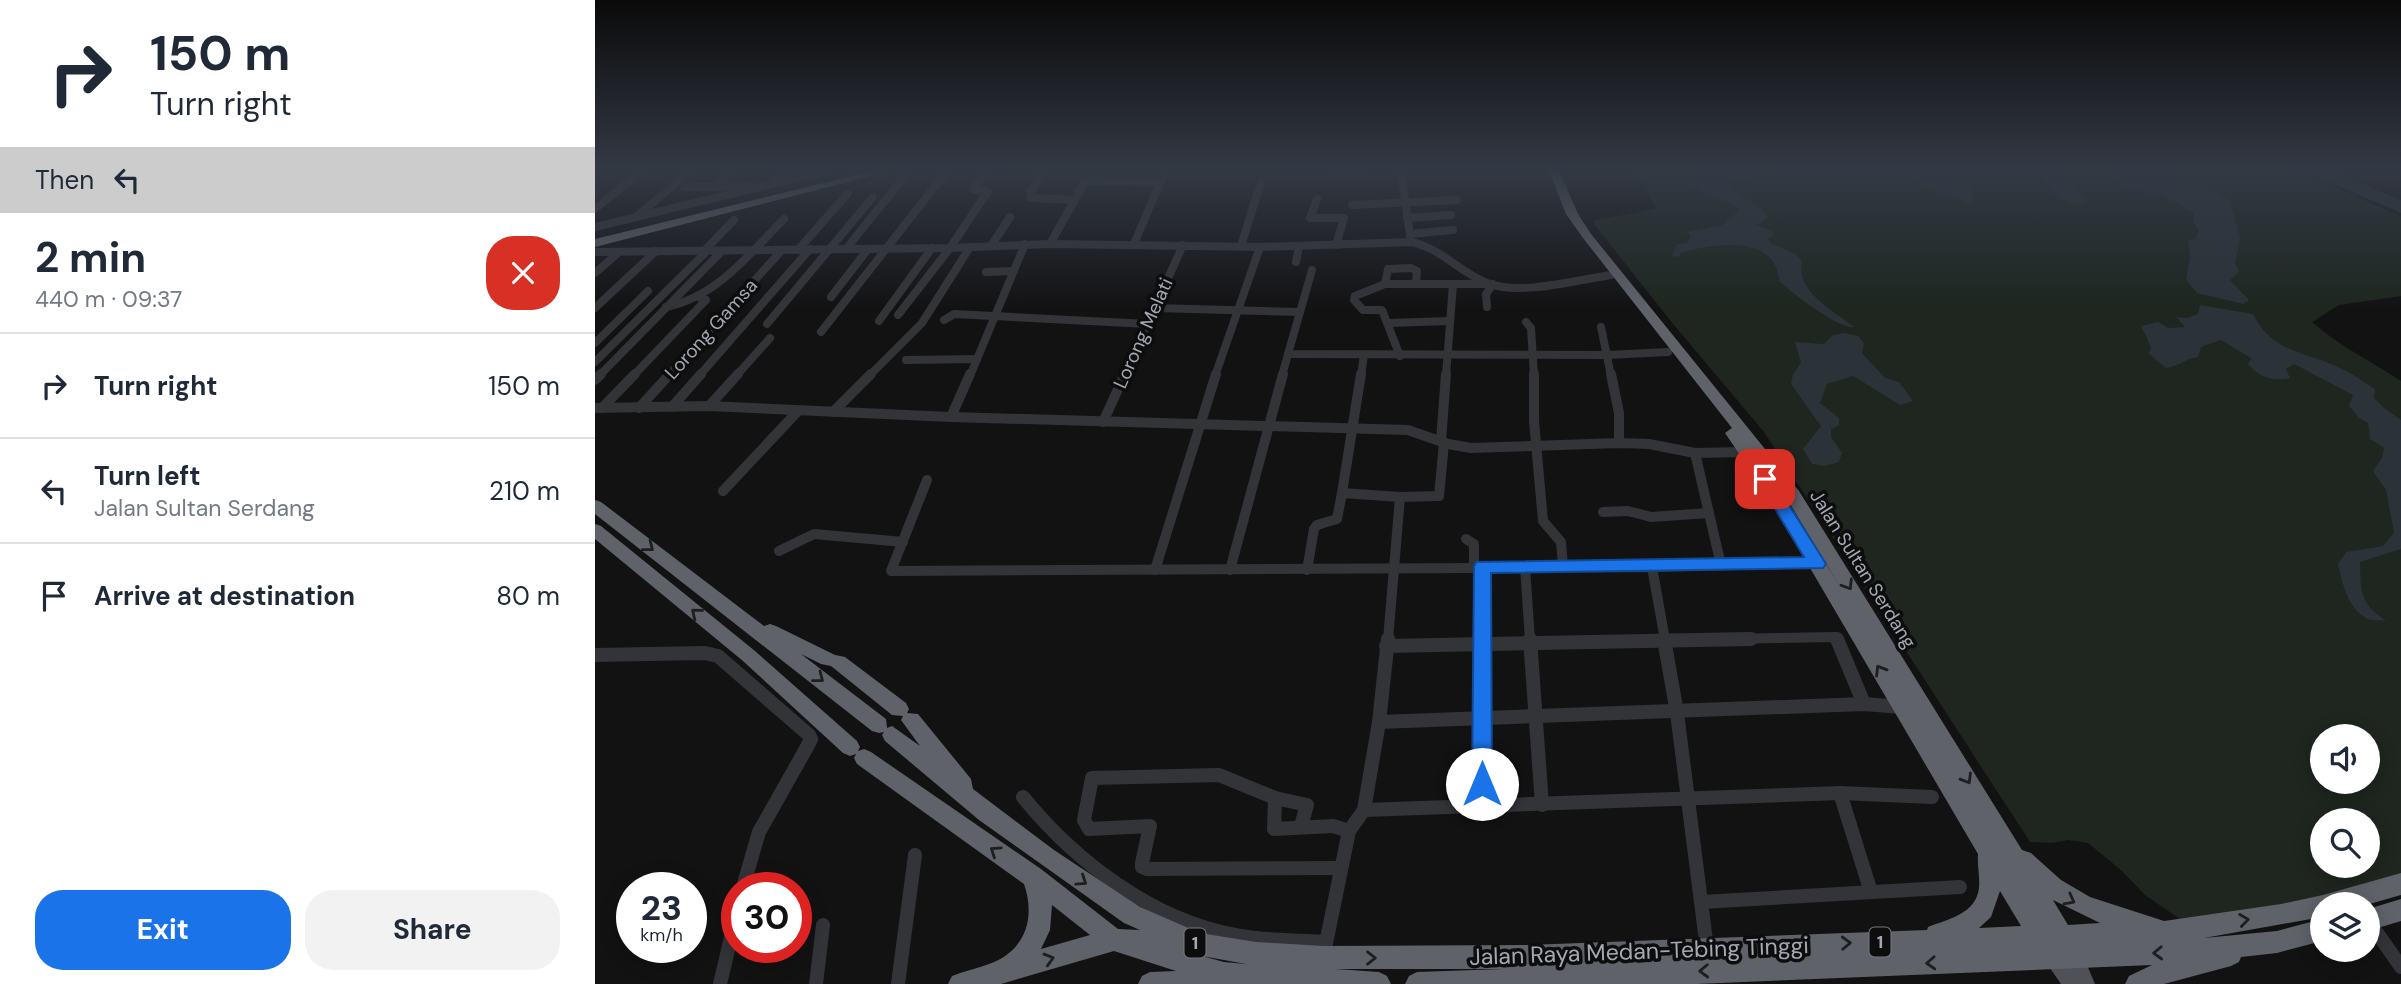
<!DOCTYPE html>
<html lang="en">
<head>
<meta charset="utf-8">
<style>
  body { margin:0; font-family:"DM Sans",sans-serif; background:#f2f2f3; color:#1f2937; height:100vh; display:flex; flex-direction:column; font-size:26px; white-space:nowrap }
  * { box-sizing:border-box; margin:0 }
  p { font-size:23px; color:#747a83 }
  .icon { flex:none; width:38px; height:38px; fill:none; stroke:currentColor; stroke-width:2; stroke-linecap:round; stroke-linejoin:round }
  .map { position:relative; flex:1; overflow:hidden }
  .panel { display:flex; flex-direction:column; background:#fff; width:595px }
  .panel>* { flex:none }
  .banner { background:#fff; color:#1f2937; overflow:hidden }
  .tools { position:absolute; left:1715px; top:724px; display:grid; gap:14px }
  .tools a { display:grid; place-items:center; width:70px; height:70px; border-radius:50%; background:#fff; box-shadow:0 4px 18px #0003; font-size:35px }
  .speed { position:absolute; left:21px; top:872px; display:flex; gap:14px; font-size:35px; font-weight:700; text-align:center }
  .speed>* { display:grid; place-content:center; width:91px; height:91px; border-radius:50%; background:#fff; box-shadow:0 4px 18px #0003; line-height:1 }
  .speed small { font-size:18px; font-weight:400 }
  .speed .limit { border:10px solid #d22; background:#fff; color:#111 }
  .pin { position:absolute; display:grid; place-items:center; width:60px; height:60px; color:#fff; margin:-30px; border-radius:14px; box-shadow:0 4px 10px #0006 }
  .me { position:absolute; width:77px; margin:-38px; rotate:0deg; stroke-linejoin:round; filter:drop-shadow(0 0 5px #0008) }
  .turn { display:flex; align-items:center; gap:24px; height:147px; padding:0 35px; font-size:32px }
  .turn .icon { width:91px; height:91px; stroke-width:2.5 }
  .turn b { display:block; font-size:49px; line-height:60px }
  .then { display:flex; align-items:center; height:66px; padding:0 35px; background:#0003; gap:14px; font-size:26px }
  .round { display:grid; place-items:center; flex:none; width:74px; height:74px; border-radius:28px; background:#f2f2f3 }
  .headline { display:flex; align-items:center; justify-content:space-between; height:119px; padding:0 35px }
  h1 { font-size:42px; font-weight:700; line-height:52px }
  .action { display:flex; gap:14px; margin-top:auto; padding:14px 35px }
  .action a { flex:1; height:80px; border-radius:28px; background:#1a73e8; color:#fff; font-size:28px; font-weight:700; line-height:80px; text-align:center }
  .action a+a { background:#f2f2f3; color:#1f2937 }
  ul { padding:0; list-style:none }
  li { display:flex; align-items:center; gap:21px; height:105px; padding:0 35px; border-top:2px solid #e0e1e3 }
  li div { flex:1 }
  li b { display:block; font-size:26px }
  li em { font-style:normal }
  main { display:flex; flex:1; min-height:0 }
  .map>svg:first-child { display:block }
</style>
</head>
<body>
<main>
<section class="panel">
<div class="banner">
<div class="turn"><svg class="icon" aria-label="right" viewBox="0 0 24 24"><path d="M7 20v-9h11M14 6l5 5-5 5"/></svg><div><b>150 m</b>Turn right</div></div>
<div class="then">Then<svg class="icon" aria-label="left" viewBox="0 0 24 24"><path d="M17 20v-9H6M10 6l-5 5 5 5"/></svg></div>
</div>
<div class="headline"><div><h1>2 min</h1><p>440 m · 09:37</p></div><a class="round" style="background:#d93025;color:#fff"><svg class="icon" aria-label="close" viewBox="0 0 24 24"><path d="M6 6l12 12M18 6L6 18"/></svg></a></div>
<ul>
<li><svg class="icon" aria-label="right" viewBox="0 0 24 24"><path d="M7 20v-9h11M14 6l5 5-5 5"/></svg><div><b>Turn right</b></div><em>150 m</em></li>
<li><svg class="icon" aria-label="left" viewBox="0 0 24 24"><path d="M17 20v-9H6M10 6l-5 5 5 5"/></svg><div><b>Turn left</b><p>Jalan Sultan Serdang</p></div><em>210 m</em></li>
<li><svg class="icon" aria-label="arrive" viewBox="0 0 24 24"><path d="M6 21V4h12l-3 4 3 4H6"/></svg><div><b>Arrive at destination</b></div><em>80 m</em></li>
</ul>
<div class="action"><a>Exit</a><a>Share</a></div>
</section>
<div class="map">
<svg width="1806" height="984" viewBox="0 0 1806 984">
  <rect width="100%" height="100%" fill="#121213"/>
  <path fill="#1e261f" fill-rule="evenodd" d="M 1040,171 L 1701,171 L 1806,216 L 1806,296 L 1744,305 L 1717,322 C 1744,346 1776,361 1806,381 L 1806,878 L 1669,914 L 1585,919 L 1550,895 L 1527,871 L 1493,843 L 1473,840 L 1457,843 L 1435,842 L 1169,432 L 1074,319 L 999,224 L 999,220 L 1062,209 ZM 1727,737 L 1773,737 L 1773,782 L 1727,782 ZM 1727,821 L 1773,821 L 1773,866 L 1727,866 Z"/>
  <g fill="#2b3238">
    <path d="M 1102,171 L 1172,171 C 1160,181 1145,175 1132,181 L 1135,188 L 1172,213 L 1172,218 L 1161,225 L 1177,231 L 1179,235 L 1173,239 L 1175,243 L 1201,254 L 1207,262 C 1201,292 1238,310 1259,327 C 1244,330 1196,292 1184,281 C 1182,234 1117,243 1086,253 L 1084,257 L 1077,256 L 1082,244 L 1092,243 L 1096,236 L 1092,232 L 1126,226 L 1145,210 C 1132,195 1109,199 1098,184 Z"/>
    <path d="M 1312,171 L 1350,171 L 1377,190 L 1377,202 L 1374,205 C 1360,193 1340,194 1332,188 C 1324,181 1324,174 1312,171 Z"/>
    <path d="M 1439,171 L 1472,171 L 1472,179 L 1493,201 L 1487,205 C 1461,202 1455,186 1439,171 Z"/>
    <polygon points="1521,171 1570,171 1614,188 1635,200 1645,238 1640,263 1644,271 1635,280 1654,300 1648,304 1602,293 1591,280 1595,257 1593,240 1601,239 1604,230 1599,223 1599,213 1568,195 1535,189 1523,182"/>
    <polygon points="1708,171 1735,171 1806,200 1806,213"/>
    <path d="M 1605,305 L 1658,314 C 1677,352 1707,351 1741,366 C 1755,372 1767,381 1780,389 L 1779,398 L 1789,408 L 1806,420 L 1806,549 L 1765,562 C 1766,593 1764,602 1791,621 C 1786,620 1778,621 1773,619 C 1753,610 1747,582 1743,564 L 1751,552 L 1788,546 L 1799,533 L 1791,490 L 1778,471 L 1787,458 L 1789,448 L 1775,439 L 1773,423 L 1764,418 L 1754,406 L 1758,395 L 1699,364 L 1691,369 L 1695,378 C 1678,382 1664,377 1653,364 L 1656,358 L 1626,340 L 1606,347 L 1603,357 C 1590,359 1584,366 1571,368 L 1554,354 L 1556,347 L 1546,326 L 1563,322 L 1573,328 L 1590,327 L 1581,317 L 1592,318 L 1603,314 Z"/>
    <polygon points="1250,333 1263,336 1269,343 1267,353 1290,378 1304,382 1318,401 1305,405 1258,376 1232,384 1225,403 1244,418 1244,425 1236,429 1236,437 1247,453 1244,462 1230,466 1217,464 1208,449 1226,426 1196,384 1198,374 1206,363 1200,342 1229,344 1238,335"/>
  </g>
  <g fill="none" stroke-linecap="round" stroke-linejoin="round">
    <g stroke="#333438" stroke-width="8">
      <polyline points="449,171 436,191 436,198 479,200"/>
      <polyline points="806,171 816,242"/>
      <polyline points="742,172 764,171"/>
      <polyline points="175,184 190,171"/>
      <polyline points="89,187 120,187 136,171"/>
      <polyline points="120,187 156,186"/>
      <polyline points="722,199 715,218 749,218 741,245"/>
      <polyline points="757,205 862,200"/>
      <polyline points="0,209 47,171"/>
      <polyline points="41,217 95,171"/>
      <polyline points="812,218 856,215"/>
      <polyline points="0,227 230,171"/>
      <polyline points="815,234 858,230"/>
      <polyline points="455,244 490,181 564,182"/>
      <polyline points="539,244 570,171"/>
      <polyline points="396,246 415,217"/>
      <polyline points="646,246 666,182"/>
      <polyline points="251,249 312,173"/>
      <polyline points="203,250 253,193"/>
      <polyline points="109,251 139,220"/>
      <path d="M 1,252 L 355,248 L 455,244 L 665,247 L 816,242 C 846,248 864,272 892,283 C 925,296 981,280 1016,275"/>
      <polyline points="701,262 704,246"/>
      <polyline points="717,270 693,354 1012,355 1073,352"/>
      <polyline points="391,272 419,271"/>
      <polyline points="0,273 24,252"/>
      <polyline points="790,284 793,269 816,268 822,271 821,284"/>
      <polyline points="236,297 273,249"/>
      <path d="M 71,307 C 122,297 154,254 189,219"/>
      <polyline points="892,307 891,294 898,284"/>
      <polyline points="0,308 61,251"/>
      <polyline points="561,308 705,312"/>
      <polyline points="303,315 355,248 393,191 378,189 391,171"/>
      <polyline points="349,320 359,314 553,324"/>
      <polyline points="284,321 337,248"/>
      <polyline points="931,322 936,328 939,376"/>
      <polyline points="794,323 855,321"/>
      <polyline points="172,324 278,197"/>
      <polyline points="1006,327 1016,376"/>
      <polyline points="226,332 352,171"/>
      <polyline points="0,343 53,291"/>
      <polyline points="805,356 787,310 768,310 759,300 760,296 790,284 892,284"/>
      <polyline points="311,360 382,359"/>
      <polyline points="0,362 112,251"/>
      <polyline points="4,376 127,251"/>
      <polyline points="38,376 111,300 104,297"/>
      <polyline points="73,376 187,250"/>
      <polyline points="104,376 215,249"/>
      <polyline points="141,376 175,338"/>
      <polyline points="274,376 327,323 375,247"/>
      <polyline points="375,376 430,244"/>
      <polyline points="529,376 588,245"/>
      <polyline points="620,376 665,247"/>
      <polyline points="687,376 693,354"/>
      <polyline points="766,376 769,355"/>
      <polyline points="851,376 858,284"/>
    </g>
    <g stroke="#333438" stroke-width="10">
      <polyline points="939,374 939,421 948,521 966,542 968,566"/>
      <polyline points="1016,374 1024,413 1024,443"/>
      <polyline points="0,380 6,374"/>
      <polyline points="114,406 143,374"/>
      <polyline points="77,407 106,374"/>
      <polyline points="0,408 114,406 356,417 813,430 853,444 876,448 1024,443 1054,444 1100,453 1150,452"/>
      <polyline points="7,408 40,374"/>
      <polyline points="44,408 75,374"/>
      <polyline points="238,412 276,374"/>
      <polyline points="356,417 375,374"/>
      <polyline points="508,422 530,374"/>
      <polyline points="846,441 851,374"/>
      <polyline points="1100,453 1126,565"/>
      <polyline points="332,480 296,571 1057,567 1070,640"/>
      <polyline points="128,491 203,411"/>
      <polyline points="747,493 766,374"/>
      <polyline points="1008,512 1033,511 1056,517 1114,513"/>
      <polyline points="871,539 879,544 879,567"/>
      <polyline points="184,551 219,534 308,542"/>
      <polyline points="887,567 887,640"/>
      <polyline points="930,567 935,640"/>
      <polyline points="1057,567 1222,563"/>
      <polyline points="560,570 621,374"/>
      <polyline points="635,570 688,374"/>
      <polyline points="712,570 719,529 722,525 742,519 747,493 805,497 844,496 849,443"/>
      <polyline points="793,640 805,497"/>
      <polyline points="1068,640 1241,637 1242,640"/>
    </g>
    <g stroke="#333438" stroke-width="14">
      <polyline points="887,639 887,805"/>
      <polyline points="935,639 947,805"/>
      <polyline points="1069,639 1082,713 1112,949"/>
      <polyline points="1242,639 1269,704"/>
      <polyline points="791,646 1156,639"/>
      <polyline points="0,655 110,653 123,656 214,735 216,739 212,747 164,832 148,887"/>
      <polyline points="784,722 1269,704 1307,707"/>
      <polyline points="1245,793 1276,892"/>
      <path d="M 428,797 C 480,861 557,920 640,935 C 670,941 701,940 731,942"/>
      <polyline points="680,798 679,829 738,826 754,831"/>
      <polyline points="769,810 1245,793 1337,797"/>
      <polyline points="706,826 712,805 680,798 624,775 497,778 489,820 494,829 555,826 547,863 547,867 552,869 745,868"/>
      <polyline points="1107,902 1365,887"/>
      <polyline points="1773,920 1806,967"/>
      <polyline points="728,958 754,831 769,810 784,722 793,639"/>
      <polyline points="125,984 142,912"/>
      <polyline points="221,984 228,925"/>
      <polyline points="303,984 320,855"/>
    </g>
    <polygon fill="#4f5157" fill-rule="evenodd" points="1476,941 1483,944 1500,984 1466,984 1446,955 1449,948 1456,945 1466,951 1469,944"/>
    <g fill="#5f6269" fill-rule="evenodd">
      <polygon points="277,171 296,171 0,247 0,239"/>
      <path d="M 954,171 L 964,171 L 983,214 L 996,234 L 1204,491 L 1427,850 L 1436,853 L 1466,880 L 1495,897 L 1569,921 L 1686,904 L 1728,895 L 1806,873 L 1806,895 L 1771,905 L 1727,905 L 1727,917 L 1609,938 L 1682,931 L 1727,919 L 1727,941 L 1682,953 L 1646,957 L 1644,962 L 1636,966 L 1569,984 L 1530,984 L 1534,976 L 1557,965 L 1101,984 L 810,984 L 814,976 L 822,972 L 908,969 L 741,969 L 784,972 L 792,976 L 796,984 L 543,984 L 547,976 L 555,972 L 581,971 L 519,951 L 406,984 L 353,984 L 357,976 C 369,971 381,969 394,964 C 430,951 441,919 429,884 L 262,764 L 259,758 L 261,754 L 255,756 L 248,753 L 148,661 L 0,539 L 0,524 L 6,526 L 160,651 L 262,741 L 265,747 L 263,751 L 269,749 L 276,752 L 446,869 L 523,929 L 545,930 L 529,923 L 384,820 L 290,741 L 287,735 L 289,732 L 284,733 L 277,731 L 0,514 L 0,500 L 6,502 L 169,626 L 175,624 L 181,626 L 240,655 L 250,657 L 311,703 L 314,709 L 312,713 L 323,714 L 376,779 L 378,789 L 459,850 L 545,907 L 605,933 L 661,942 L 728,946 L 933,945 L 1332,930 L 1333,927 C 1353,919 1381,914 1384,888 C 1385,876 1382,865 1383,854 L 1171,493 L 1130,433 L 1137,428 L 988,238 L 971,214 ZM 1186,491 L 1192,499 L 1247,590 ZM 206,654 L 226,664 L 236,666 L 297,715 L 308,716 L 306,720 L 325,746 L 297,726 L 292,728 L 291,719 ZM 1405,891 L 1426,926 L 1384,928 L 1396,917 ZM 1458,900 L 1505,923 L 1473,925 ZM 457,905 L 495,935 L 446,949 L 455,930 ZM 607,956 L 651,964 L 629,962 Z"/>
      <polygon points="1806,899 1806,921 1773,931 1773,909"/>
    </g>
  </g>
  <defs><path id="oneway-chevron" d="M-2-3.5L2.5 0L-2 3.5" fill="none" stroke-width="1.6" stroke-linecap="round" stroke-linejoin="round" transform="scale(1.75)"/></defs>
  <g stroke="#1d1e20">
    <use href="#oneway-chevron" transform="translate(54 547) rotate(38)"/>
    <use href="#oneway-chevron" transform="translate(1253 585) rotate(58)"/>
    <use href="#oneway-chevron" transform="translate(101 613) rotate(-141)"/>
    <use href="#oneway-chevron" transform="translate(1285 670) rotate(-121)"/>
    <use href="#oneway-chevron" transform="translate(224 678) rotate(38)"/>
    <use href="#oneway-chevron" transform="translate(1372 779) rotate(59)"/>
    <use href="#oneway-chevron" transform="translate(400 851) rotate(-146)"/>
    <use href="#oneway-chevron" transform="translate(487 881) rotate(34)"/>
    <use href="#oneway-chevron" transform="translate(1475 900) rotate(28)"/>
    <use href="#oneway-chevron" transform="translate(1649 920) rotate(-8)"/>
    <use href="#oneway-chevron" transform="translate(1251 943) rotate(-2)"/>
    <use href="#oneway-chevron" transform="translate(1563 953) rotate(178)"/>
    <use href="#oneway-chevron" transform="translate(776 958)"/>
    <use href="#oneway-chevron" transform="translate(454 959) rotate(-16)"/>
    <use href="#oneway-chevron" transform="translate(1336 963) rotate(177)"/>
    <use href="#oneway-chevron" transform="translate(1109 971) rotate(178)"/>
  </g>
  <linearGradient id="sky" x2="0" y2="1"><stop stop-color="#0a0a0a"/><stop offset="0.55" stop-color="#333944"/><stop offset="1" stop-color="#333944" stop-opacity="0"/></linearGradient>
  <rect width="1806" height="309" fill="url(#sky)"/>
  <polygon fill="#1a73e8" stroke="#114b97" stroke-width="2" points="1170,474 1175,475 1228,559 1231,564 1228,568 896,573 897,784 894,790 887,793 880,790 877,784 879,567 881,562 1209,557 1162,479"/>
  <g text-anchor="middle" dominant-baseline="central" stroke-width="7" stroke-linejoin="round" paint-order="stroke">
    <g fill="#0d0d0e" stroke="#767a82" stroke-width="2">
      <rect x="1274.5" y="927.5" width="21" height="29" rx="5"/>
      <rect x="589.5" y="928.5" width="21" height="29" rx="5"/>
    </g>
    <g font-size="18" font-weight="bold" fill="#a3a8b3">
      <text x="1285" y="942">1</text>
      <text x="600" y="943">1</text>
    </g>
    <g font-size="19" fill="#a3a8b3" stroke="#0d0d0e">
      <text transform="translate(116 329) rotate(-48)">Lorong Gamsa</text>
      <text transform="translate(548 333) rotate(-66)">Lorong Melati</text>
      <text transform="translate(1268 569) rotate(58)">Jalan Sultan Serdang</text>
    </g>
    <g font-size="23" fill="#a3a8b3" stroke="#0d0d0e">
      <text transform="translate(1044 951) rotate(-2)">Jalan Raya Medan-Tebing Tinggi</text>
    </g>
  </g>
</svg>
<div class="tools">
<a><svg class="icon" aria-label="sound" viewBox="0 0 24 24"><path d="M4 9h4l5-4v14l-5-4H4zM17 9q2 3 0 6"/></svg></a>
<a><svg class="icon" aria-label="search" viewBox="0 0 24 24"><circle cx="10" cy="10" r="6"/><path d="M15 15l6 6"/></svg></a>
<a><svg class="icon" aria-label="layers" viewBox="0 0 24 24"><path d="M12 4l9 5-9 5-9-5zM3 14l9 5 9-5"/></svg></a>
</div>
<div class="speed"><div>23<small>km/h</small></div><div class="limit">30</div></div>
<div class="pin" style="left:1170px;top:479px;background:#d93025"><svg class="icon" aria-label="arrive" viewBox="0 0 24 24"><path d="M6 21V4h12l-3 4 3 4H6"/></svg></div>
<svg class="me" style="left:887px;top:784px" viewBox="-20 -20 40 40"><circle r="19" fill="#fff"/><path d="M0-13L10 11 0 6-10 11z" fill="#1a73e8"/></svg>
</div>
</main>
</body>
</html>
